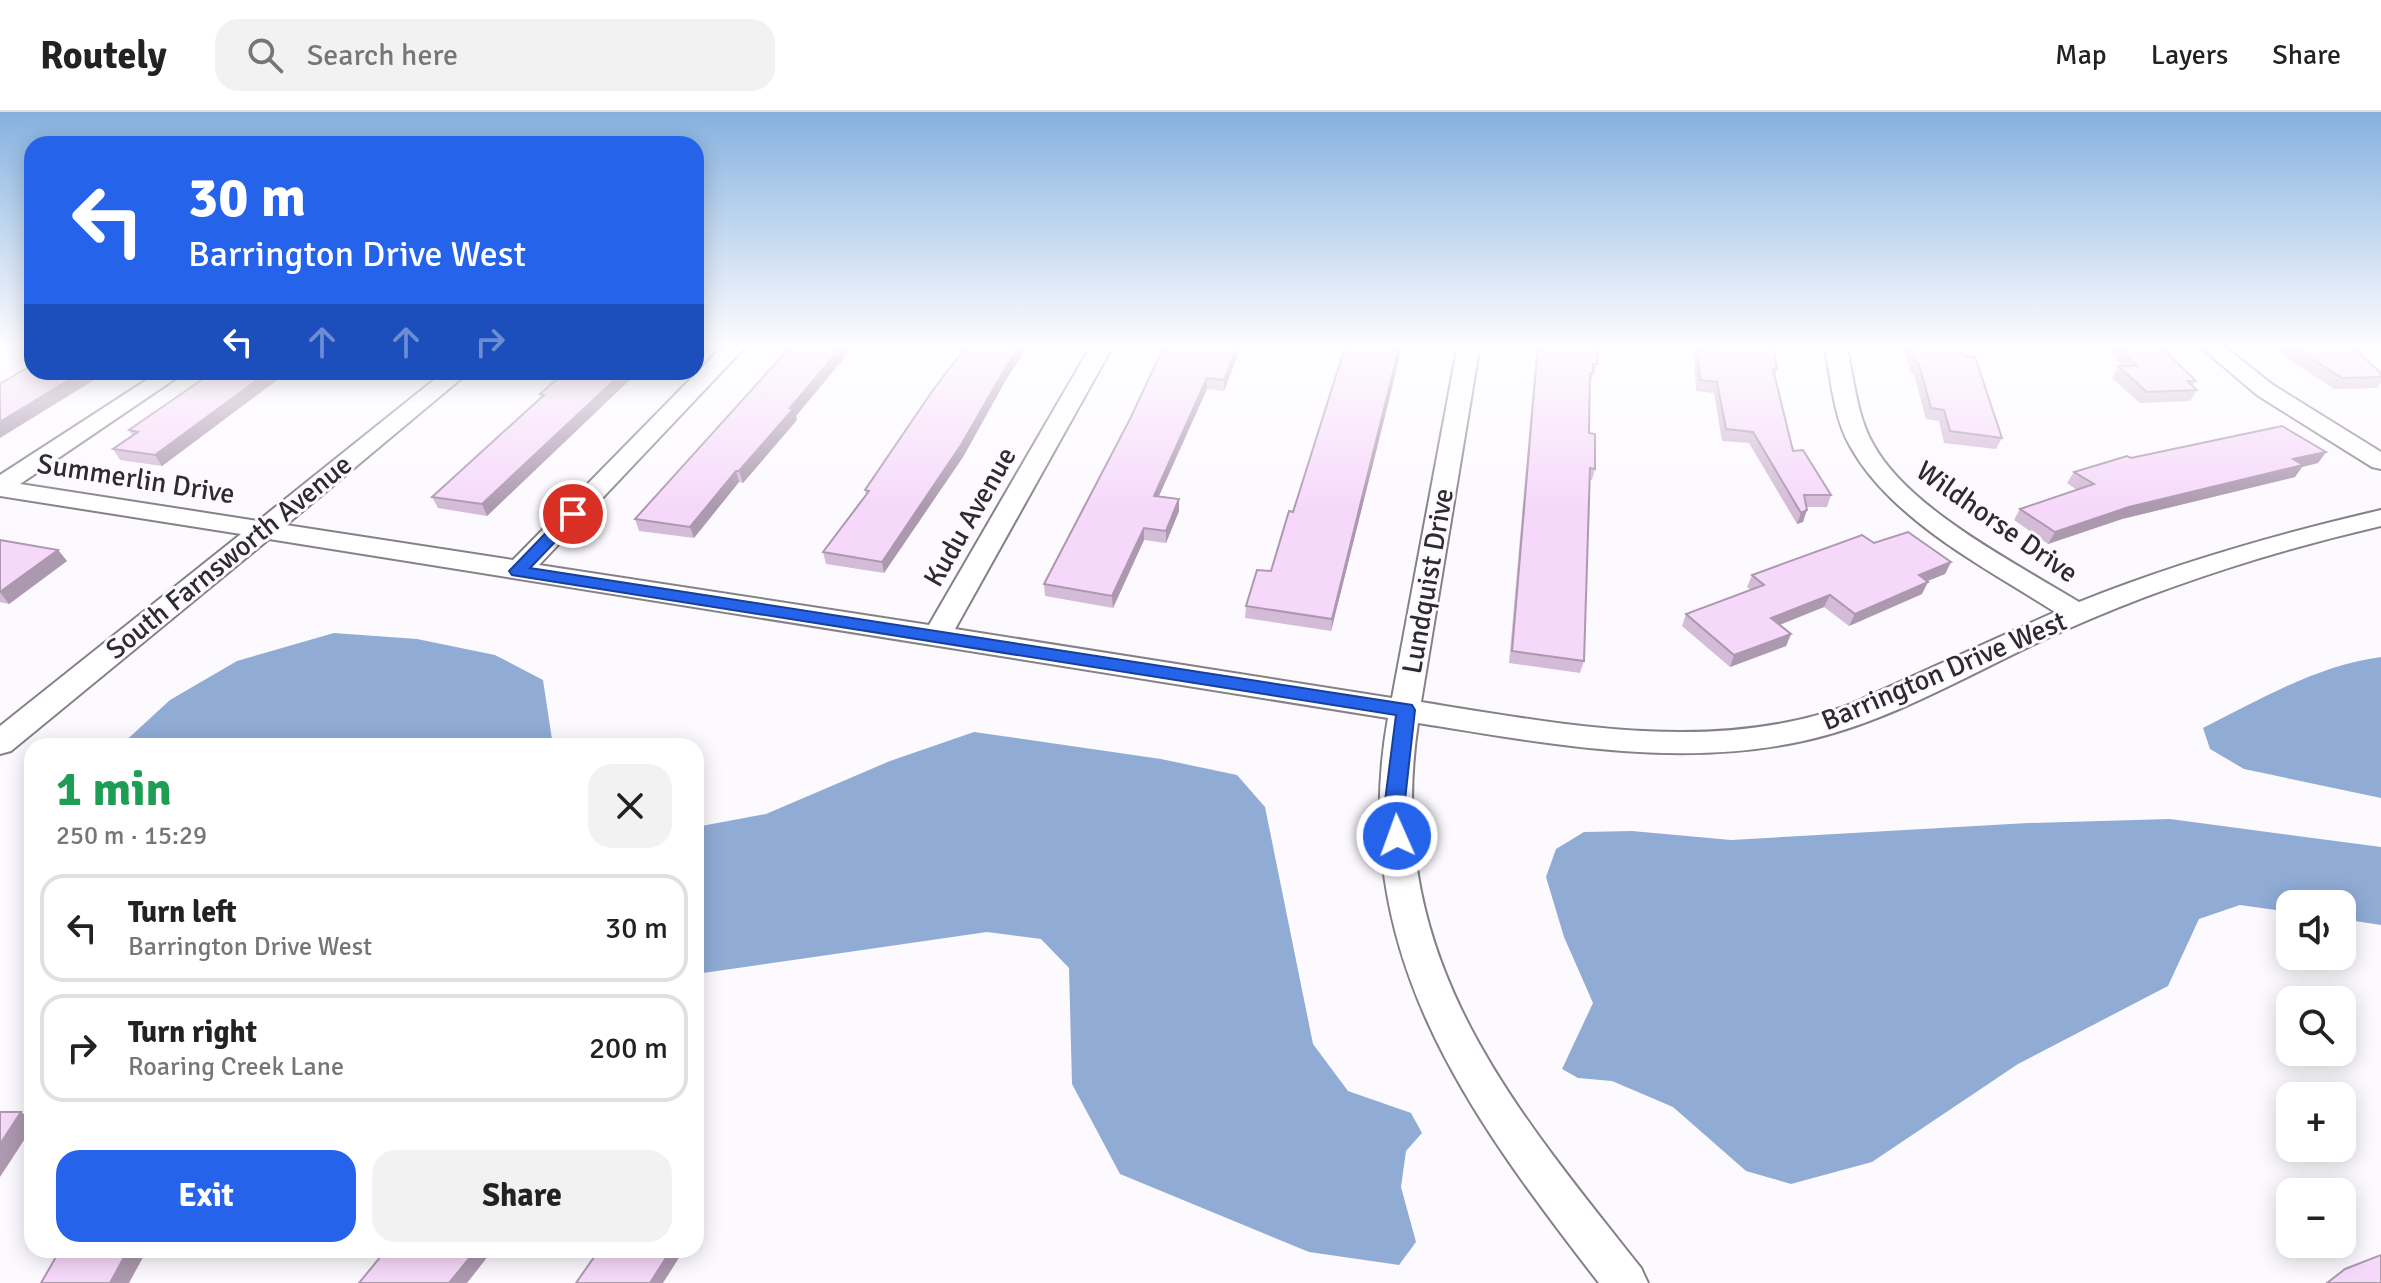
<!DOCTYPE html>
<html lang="en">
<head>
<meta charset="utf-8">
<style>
  body { margin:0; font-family:Signika,sans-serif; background:#f2f2f2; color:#222; height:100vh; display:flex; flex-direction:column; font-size:30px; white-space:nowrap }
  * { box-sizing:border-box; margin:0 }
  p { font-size:26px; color:#767676 }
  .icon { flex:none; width:44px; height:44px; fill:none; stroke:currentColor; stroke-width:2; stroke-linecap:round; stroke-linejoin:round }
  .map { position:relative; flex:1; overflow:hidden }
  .drawer { position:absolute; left:24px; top:626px; width:680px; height:520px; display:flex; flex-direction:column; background:#fff; border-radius:24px; box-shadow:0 4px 20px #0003 }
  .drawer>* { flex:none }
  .hud { position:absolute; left:24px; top:24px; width:680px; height:244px; border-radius:24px; box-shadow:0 4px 20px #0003; background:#2563eb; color:#fff; overflow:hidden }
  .tools { position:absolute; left:2276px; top:778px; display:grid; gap:16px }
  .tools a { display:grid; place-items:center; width:80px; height:80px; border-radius:16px; background:#fff; box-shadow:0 4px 20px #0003; font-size:40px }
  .pin { position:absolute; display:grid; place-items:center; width:68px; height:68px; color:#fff; margin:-34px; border:4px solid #fff; border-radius:50%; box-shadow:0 2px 8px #0007 }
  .me { position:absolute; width:88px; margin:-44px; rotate:358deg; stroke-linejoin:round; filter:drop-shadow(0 0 6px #0008) }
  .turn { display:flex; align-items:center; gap:28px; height:168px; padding:0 32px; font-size:36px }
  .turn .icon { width:104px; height:104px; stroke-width:2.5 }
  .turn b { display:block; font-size:56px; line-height:68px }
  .lanes { display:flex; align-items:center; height:76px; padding:0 32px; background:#0003; justify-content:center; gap:40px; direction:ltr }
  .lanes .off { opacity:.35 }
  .round { display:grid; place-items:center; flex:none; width:84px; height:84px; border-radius:24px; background:#f2f2f2 }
  .summary { display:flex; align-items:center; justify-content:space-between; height:136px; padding:0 32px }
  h1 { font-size:48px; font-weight:700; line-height:60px; color:#1e9e55 }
  .button { display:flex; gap:16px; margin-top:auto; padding:16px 32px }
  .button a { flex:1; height:92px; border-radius:24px; background:#2563eb; color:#fff; font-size:32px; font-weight:700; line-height:92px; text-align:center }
  .button a+a { background:#f2f2f2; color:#222 }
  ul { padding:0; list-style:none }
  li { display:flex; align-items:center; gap:24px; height:108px; margin:0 16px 12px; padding:0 16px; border:4px solid #e0e0e0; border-radius:24px }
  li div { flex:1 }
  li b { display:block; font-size:30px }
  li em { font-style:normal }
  header { display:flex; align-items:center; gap:48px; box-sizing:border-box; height:112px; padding:0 40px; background:#fff; border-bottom:2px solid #e0e0e0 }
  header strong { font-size:38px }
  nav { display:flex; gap:44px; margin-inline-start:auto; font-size:28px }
  .search { width:560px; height:72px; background:#f2f2f2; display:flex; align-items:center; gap:20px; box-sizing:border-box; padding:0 28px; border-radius:24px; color:#767676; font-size:30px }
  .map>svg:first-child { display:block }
</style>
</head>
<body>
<header>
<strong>Routely</strong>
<div class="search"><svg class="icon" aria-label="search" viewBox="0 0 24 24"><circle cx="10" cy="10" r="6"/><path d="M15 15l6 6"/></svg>Search here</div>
<nav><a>Map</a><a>Layers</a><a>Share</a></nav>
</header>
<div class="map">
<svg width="2381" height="1171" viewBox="0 0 2381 1171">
  <rect width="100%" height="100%" fill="#fdfaff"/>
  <g fill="#90acd5">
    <polygon points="334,521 417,527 495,543 543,568 553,634 120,634 170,588 237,549"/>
    <path d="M 2381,545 L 2381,686 L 2244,657 L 2210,637 L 2203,616 C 2259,588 2318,553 2381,545 Z"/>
    <polygon points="974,620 1161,647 1237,663 1265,695 1313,932 1348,979 1411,1001 1422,1021 1406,1039 1401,1075 1416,1130 1399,1153 1309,1140 1120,1062 1072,972 1069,856 1041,827 987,820 696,862 696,715 766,702 890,649"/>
    <polygon points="2170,707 2381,735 2381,813 2342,807 2342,792 2290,792 2290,800 2240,793 2199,807 2168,874 2018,952 1872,1050 1791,1072 1746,1059 1673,995 1612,969 1578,966 1562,957 1593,891 1564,825 1546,765 1556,737 1584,720 1632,719 1731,728 2028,711"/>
  </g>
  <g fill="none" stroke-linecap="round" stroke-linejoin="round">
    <g stroke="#858188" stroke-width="4">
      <g id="minor">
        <path d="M 725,232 L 748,232 L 539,453 L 929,513 L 1092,232 L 1114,232 L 955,517 L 1392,586 L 1458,232 L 1480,232 L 1421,590 C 1560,612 1715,644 1851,592 L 2055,500 C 1986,456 1889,407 1849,332 C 1833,303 1831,264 1824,232 L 1846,232 C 1854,265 1856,302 1873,332 C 1908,397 2017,452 2079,490 C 2177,451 2278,422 2381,398 L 2381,414 C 2273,439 2166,473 2065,518 C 1979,556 1895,609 1803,629 C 1676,657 1544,631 1418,611 C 1383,843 1507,987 1641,1156 L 1648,1171 L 1599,1171 C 1465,998 1347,838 1388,606 L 269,427 L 11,639 L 0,642 L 0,614 L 241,422 L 0,384 L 0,363 L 159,260 L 185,260 L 20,372 L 258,409 L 444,260 L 469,260 L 286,413 L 513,448 Z"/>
        <polygon points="2197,232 2221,232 2273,273 2381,340 2381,357 2372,355 2257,283"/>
      </g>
    </g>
    <use href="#minor" fill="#fff" fill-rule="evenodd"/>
  </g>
  <g fill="#d4bbd7">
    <polygon points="793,232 862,232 860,234 854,234 796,304 797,308 743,371 739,370 694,426 639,419 635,407"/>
    <polygon points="968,232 1030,232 1007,266 963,345 884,461 826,452 823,440 866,382 865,378"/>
    <polygon points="1537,232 1598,232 1597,252 1594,264 1593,263 1590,272 1589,321 1595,357 1592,368 1589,368 1584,549 1580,561 1509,551"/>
    <polygon points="1711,232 1773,232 1777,257 1775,264 1793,339 1831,383 1827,395 1806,395 1803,410 1797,412 1749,331 1722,329 1714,281 1696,279 1694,244 1697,233 1711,235"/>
    <polygon points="1902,232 1959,232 2002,326 1996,337 1944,331 1939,309 1926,307 1914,263 1911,262"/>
    <polygon points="2103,232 2158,232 2196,269 2193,274 2197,278 2190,289 2140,291 2112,266 2118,254 2122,254"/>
    <polygon points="2274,232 2349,232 2381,261 2381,271 2377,276 2334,277 2291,249"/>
    <polygon points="1225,233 1238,234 1237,245 1224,279 1207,277 1159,384 1179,387 1179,399 1166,431 1144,428 1113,496 1045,484 1044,472"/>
    <polygon points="213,260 288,260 162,354 120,348 113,337 132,323 129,318"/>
    <polygon points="565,260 638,260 487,404 438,396 432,385 541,285 540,282"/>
    <polygon points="1392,276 1331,519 1245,506 1246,494 1271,459"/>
    <polygon points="2326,340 2318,351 2302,355 2295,365 2122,407 2048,432 2014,408 2020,397 2077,378 2067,371 2074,360 2131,346"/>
    <polygon points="0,428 58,438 67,449 9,492 0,490"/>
    <polygon points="1874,431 1951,450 1945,462 1927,469 1922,482 1849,514 1824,495 1780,513 1791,522 1786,534 1730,555 1682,514 1686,502 1751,478 1747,475 1752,463"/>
  </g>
  <g fill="#ac98af">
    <polygon points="844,232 854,232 854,234 796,304 797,308 743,371 739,359 790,296"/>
    <polygon points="1021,232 1030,232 1007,266 963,345 884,461 882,450"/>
    <polygon points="1400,232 1402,232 1392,276 1331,519 1332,507"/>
    <polygon points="1238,234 1237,245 1224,279 1224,268"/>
    <polygon points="82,260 107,260 0,326 0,310"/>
    <polygon points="268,260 288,260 162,354 155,343"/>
    <polygon points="623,260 638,260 487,404 482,392"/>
    <polygon points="1207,266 1207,277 1154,395 1154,384"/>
    <polygon points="2326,340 2318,351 2302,355 2295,365 2122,407 2048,432 2055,420 2129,395 2293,347"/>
    <polygon points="736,359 739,370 694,426 690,415"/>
    <polygon points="1179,387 1179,399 1166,431 1166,419"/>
    <polygon points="1807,398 1803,410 1797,412 1801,401"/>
    <polygon points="1144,416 1144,428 1113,496 1112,484"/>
    <polygon points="58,438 67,449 9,492 0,480"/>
    <polygon points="1951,450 1945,462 1913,475 1919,463"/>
    <polygon points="1928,470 1922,482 1849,514 1855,502"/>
    <polygon points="1830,483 1824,495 1766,518 1771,506"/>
    <polygon points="1791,522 1786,534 1730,555 1734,543"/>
    <polygon points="21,1000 32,1008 32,1016 0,1065 0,1032"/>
    <polygon points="128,1138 147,1138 129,1171 110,1171"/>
    <polygon points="476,1138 493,1138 467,1171 449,1171"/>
    <polygon points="671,1138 681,1138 682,1141 663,1171 650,1171"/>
  </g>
  <g fill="#f6d9fa" stroke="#ac98af" stroke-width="2">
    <polygon points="793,232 844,232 790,296 794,296 739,359 736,359 690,415 635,407"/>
    <polygon points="968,232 1021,232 1006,255 961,333 882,450 823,440 869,379 865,378 933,278"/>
    <polygon points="1165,232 1220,232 1238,234 1224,268 1207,266 1154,384 1179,387 1166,419 1144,416 1112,484 1044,472 1131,305"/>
    <polygon points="1346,232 1400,232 1332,507 1246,494 1257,458 1271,459 1289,399 1293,400"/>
    <polygon points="1538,232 1598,232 1597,252 1593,252 1593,261 1590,261 1589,321 1595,322 1595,357 1590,356 1584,549 1512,539"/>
    <polygon points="1715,232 1773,232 1777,257 1773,257 1793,339 1803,338 1831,383 1804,383 1807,398 1801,401 1753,320 1726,317 1717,270 1700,268 1697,233 1716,235"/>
    <polygon points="1910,232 1959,232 1964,244 1975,245 2002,326 1950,319 1944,298 1931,296 1919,252 1916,251"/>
    <polygon points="2118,232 2158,232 2196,269 2187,269 2197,278 2147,280 2118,254 2137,254"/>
    <polygon points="2292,232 2349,232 2381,261 2381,265 2342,266 2298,238"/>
    <polygon points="32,253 32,260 82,260 0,310 0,272"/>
    <polygon points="213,260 268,260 155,343 113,337 138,320 129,318"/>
    <polygon points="565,260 623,260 482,392 432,385 544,283 540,282"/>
    <polygon points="2282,314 2326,340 2293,347 2303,353 2129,395 2055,420 2020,397 2094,372 2074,360 2127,344 2131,346"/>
    <polygon points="1908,420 1951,450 1919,463 1928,470 1855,502 1830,483 1771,506 1791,522 1734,543 1686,502 1764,473 1752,463 1862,423 1874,431"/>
    <polygon points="0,428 58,438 0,480"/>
    <polygon points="0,1000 21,1000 0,1032"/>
    <polygon points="60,1138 128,1138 110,1171 41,1171"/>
    <polygon points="386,1138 476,1138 449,1171 359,1171"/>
    <polygon points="599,1138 671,1138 650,1171 576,1171"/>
    <polygon points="2381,1143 2381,1171 2327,1171 2345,1157"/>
  </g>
  <linearGradient id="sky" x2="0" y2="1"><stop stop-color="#85b1e0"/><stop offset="0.59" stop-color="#fefdff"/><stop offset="1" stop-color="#fefdff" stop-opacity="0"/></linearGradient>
  <rect width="2381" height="396" fill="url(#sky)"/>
  <polygon fill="#2563eb" stroke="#184099" stroke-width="2" points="573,398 580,402 578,406 530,456 1412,593 1415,598 1404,697 1407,724 1404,730 1390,730 1384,697 1396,603 512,463 509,459 512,456 567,399"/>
  <g text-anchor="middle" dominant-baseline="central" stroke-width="6" stroke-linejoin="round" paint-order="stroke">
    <g font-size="28" fill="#2d2b2e" stroke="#fdfaff">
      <text transform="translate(136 367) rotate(9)">Summerlin Drive</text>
      <text transform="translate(970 405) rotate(-60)">Kudu Avenue</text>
      <text transform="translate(1997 410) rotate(35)">Wildhorse Drive</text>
      <text transform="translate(229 445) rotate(-39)">South Farnsworth Avenue</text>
      <text transform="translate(1428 469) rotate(-80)">Lundquist Drive</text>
      <text transform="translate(1944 559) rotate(-23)">Barrington Drive West</text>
    </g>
  </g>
</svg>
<div class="tools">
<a><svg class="icon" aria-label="sound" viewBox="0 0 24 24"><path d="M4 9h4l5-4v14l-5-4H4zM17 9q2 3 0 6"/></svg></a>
<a><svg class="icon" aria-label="search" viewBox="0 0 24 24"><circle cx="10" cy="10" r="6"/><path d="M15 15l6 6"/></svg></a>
<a>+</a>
<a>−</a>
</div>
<div class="pin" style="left:573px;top:402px;background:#d93025"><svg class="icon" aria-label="arrive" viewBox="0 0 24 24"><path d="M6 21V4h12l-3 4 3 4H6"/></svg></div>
<svg class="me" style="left:1397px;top:724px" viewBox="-20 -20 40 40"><circle r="17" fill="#2563eb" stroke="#fff" stroke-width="3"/><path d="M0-11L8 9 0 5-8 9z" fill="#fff"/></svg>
<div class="hud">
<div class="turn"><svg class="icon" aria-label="left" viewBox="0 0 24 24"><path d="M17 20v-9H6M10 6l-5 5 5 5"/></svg><div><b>30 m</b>Barrington Drive West</div></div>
<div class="lanes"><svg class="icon" aria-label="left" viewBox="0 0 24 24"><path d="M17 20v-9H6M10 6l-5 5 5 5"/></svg><svg class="icon off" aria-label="ahead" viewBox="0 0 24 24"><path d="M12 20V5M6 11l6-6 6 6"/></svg><svg class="icon off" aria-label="ahead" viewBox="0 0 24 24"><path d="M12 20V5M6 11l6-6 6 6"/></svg><svg class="icon off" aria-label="right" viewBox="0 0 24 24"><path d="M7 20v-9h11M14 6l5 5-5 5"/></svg></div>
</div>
<section class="drawer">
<div class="summary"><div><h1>1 min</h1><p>250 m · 15:29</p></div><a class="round"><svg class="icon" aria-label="close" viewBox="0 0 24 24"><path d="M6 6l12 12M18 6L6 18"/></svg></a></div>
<ul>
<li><svg class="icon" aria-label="left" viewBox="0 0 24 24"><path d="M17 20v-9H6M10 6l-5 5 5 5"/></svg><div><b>Turn left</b><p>Barrington Drive West</p></div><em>30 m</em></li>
<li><svg class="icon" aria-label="right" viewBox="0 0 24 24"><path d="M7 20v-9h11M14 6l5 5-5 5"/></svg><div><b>Turn right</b><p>Roaring Creek Lane</p></div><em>200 m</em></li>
</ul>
<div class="button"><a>Exit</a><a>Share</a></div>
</section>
</div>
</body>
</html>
